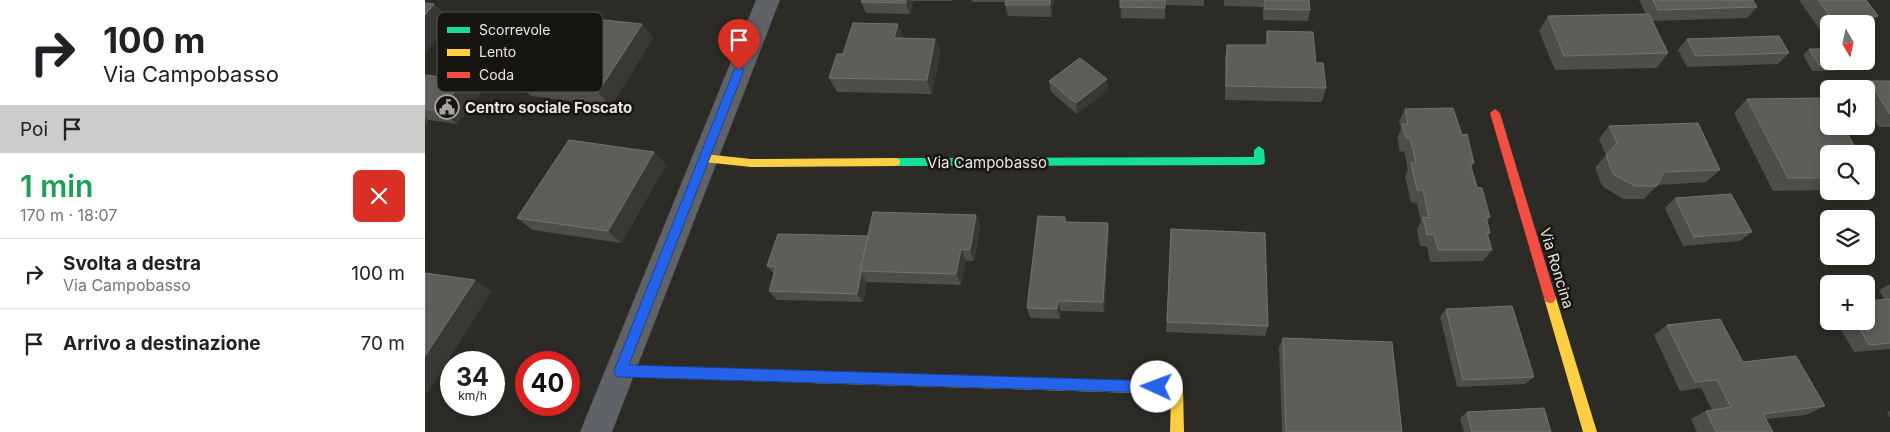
<!DOCTYPE html>
<html lang="it">
<head>
<meta charset="utf-8">
<style>
  body { margin:0; font-family:Inter,sans-serif; background:#f2f2f2; color:#202124; height:100vh; display:flex; flex-direction:column; font-size:19px; white-space:nowrap }
  * { box-sizing:border-box; margin:0 }
  p { font-size:16px; color:#757577 }
  .icon { flex:none; width:28px; height:28px; fill:none; stroke:currentColor; stroke-width:2; stroke-linecap:round; stroke-linejoin:round }
  .map { position:relative; flex:1; overflow:hidden }
  .panel { display:flex; flex-direction:column; background:#fff; width:425px }
  .panel>* { flex:none }
  .guide { background:#fff; color:#202124; overflow:hidden }
  .needle { width:32px; rotate:171deg }
  .controls { position:absolute; left:1395px; top:15px; display:grid; gap:10px }
  .controls a { display:grid; place-items:center; width:55px; height:55px; border-radius:8px; background:#fff; box-shadow:0 2px 8px #0003; font-size:25px }
  .speed { position:absolute; left:15px; top:351px; display:flex; gap:10px; font-size:25px; font-weight:700; text-align:center }
  .speed>* { display:grid; place-content:center; width:65px; height:65px; border-radius:50%; background:#fff; box-shadow:0 2px 8px #0003; line-height:1 }
  .speed small { font-size:12px; font-weight:400 }
  .speed .limit { border:8px solid #d22; background:#fff; color:#111 }
  .pin { position:absolute; display:grid; place-items:center; width:42px; height:42px; color:#fff; margin:-51px -21px; border-radius:50% 50% 50% 0; rotate:-45deg; box-shadow:0 0 5px #0007 }
  .pin .icon { rotate:45deg }
  .me { position:absolute; width:55px; margin:-28px; rotate:272deg; stroke-linejoin:round; filter:drop-shadow(0 0 4px #0008) }
  .turn { display:flex; align-items:center; gap:18px; height:105px; padding:0 20px; font-size:22px }
  .turn .icon { width:65px; height:65px; stroke-width:2.5 }
  .turn b { display:block; font-size:35px; line-height:42px }
  .then { display:flex; align-items:center; height:48px; padding:0 20px; background:#0003; gap:10px; font-size:19px }
  .round { display:grid; place-items:center; flex:none; width:52px; height:52px; border-radius:8px; background:#f2f2f2 }
  .headline { display:flex; align-items:center; justify-content:space-between; height:85px; padding:0 20px }
  h1 { font-size:30px; font-weight:600; line-height:38px; color:#1e9e55 }
  ul { padding:0; list-style:none }
  li { display:flex; align-items:center; gap:15px; height:70px; padding:0 20px; border-top:1px solid #e0e0e0 }
  li div { flex:1 }
  li b { display:block; font-size:19px }
  li em { font-style:normal }
  main { display:flex; flex:1; min-height:0 }
  .map>svg:first-child { display:block }
</style>
</head>
<body>
<main>
<section class="panel">
<div class="guide">
<div class="turn"><svg class="icon" aria-label="right" viewBox="0 0 24 24"><path d="M7 20v-9h11M14 6l5 5-5 5"/></svg><div><b>100 m</b>Via Campobasso</div></div>
<div class="then">Poi<svg class="icon" aria-label="arrive" viewBox="0 0 24 24"><path d="M6 21V4h12l-3 4 3 4H6"/></svg></div>
</div>
<div class="headline"><div><h1>1 min</h1><p>170 m · 18:07</p></div><a class="round" style="background:#d93025;color:#fff"><svg class="icon" aria-label="close" viewBox="0 0 24 24"><path d="M6 6l12 12M18 6L6 18"/></svg></a></div>
<ul>
<li><svg class="icon" aria-label="right" viewBox="0 0 24 24"><path d="M7 20v-9h11M14 6l5 5-5 5"/></svg><div><b>Svolta a destra</b><p>Via Campobasso</p></div><em>100 m</em></li>
<li><svg class="icon" aria-label="arrive" viewBox="0 0 24 24"><path d="M6 21V4h12l-3 4 3 4H6"/></svg><div><b>Arrivo a destinazione</b></div><em>70 m</em></li>
</ul>
</section>
<div class="map">
<svg width="1465" height="432" viewBox="0 0 1465 432">
  <rect width="100%" height="100%" fill="#2d2b26"/>
  <g fill="none" stroke-linecap="round" stroke-linejoin="round">
    <polygon fill="#5f6368" fill-rule="evenodd" points="331,0 355,0 187,432 155,432"/>
    <g fill="#16e098" fill-rule="evenodd">
      <polygon points="834,146 839,150 840,161 839,164 835,165 470,166 466,165 465,162 466,159 470,158 829,157 829,150"/>
      <polygon points="195,365 385,371 389,373 391,377 389,381 385,383 195,377 191,375 189,371 191,367"/>
    </g>
    <g fill="#ffcf43" fill-rule="evenodd">
      <polygon points="279,154 326,159 470,158 474,159 475,162 474,165 470,166 326,167 279,162 275,161 274,158 275,155"/>
      <polygon points="1125,293 1129,294 1131,298 1172,432 1158,432 1119,298 1121,294"/>
      <polygon points="385,371 752,382 756,384 758,388 759,432 745,432 746,394 385,383 381,381 379,377 381,373"/>
    </g>
    <polygon fill="#f24e42" fill-rule="evenodd" points="1070,109 1075,113 1131,298 1129,302 1125,303 1121,302 1119,298 1065,113"/>
  </g>
  <g fill="#4f4d48">
    <polygon points="437,0 527,0 527,1 488,1 485,14 441,13 436,2"/>
    <polygon points="546,0 629,0 626,17 583,16 580,5 580,2 547,2"/>
    <polygon points="695,0 779,0 779,6 740,5 740,19 696,18"/>
    <polygon points="799,0 884,0 885,10 883,21 838,20 838,7 799,6"/>
    <polygon points="1214,0 1328,0 1332,7 1322,18 1227,21 1243,53 1232,68 1130,70 1114,31 1123,16 1221,14"/>
    <polygon points="1374,0 1441,0 1453,16 1441,27 1441,24 1404,24 1404,30 1395,30"/>
    <polygon points="217,24 228,38 186,106 106,96 92,83"/>
    <polygon points="842,31 891,63 901,88 897,102 800,100 800,59 802,45 840,45"/>
    <polygon points="479,38 510,39 515,53 507,94 412,92 404,78 418,54"/>
    <polygon points="1262,39 1364,53 1353,64 1262,67 1253,50"/>
    <polygon points="1384,49 1416,65 1410,71 1387,71 1378,55"/>
    <polygon points="0,75 39,80 55,94 32,124 4,120 0,125"/>
    <polygon points="624,81 683,90 652,114 626,92"/>
    <polygon points="1444,81 1465,81 1465,127 1454,127 1441,108 1441,89 1435,89"/>
    <polygon points="1322,99 1404,154 1404,190 1348,191 1309,113"/>
    <polygon points="980,109 1037,135 1049,163 1046,168 1052,187 1065,217 1062,221 1065,233 1063,236 1067,250 1058,261 1005,262 1002,246 995,246 992,229 996,222 992,203 986,202 980,176 983,170 979,151 975,152 972,138 976,129 974,122"/>
    <polygon points="1184,126 1295,170 1281,182 1233,185 1219,199 1198,199 1177,186 1170,168 1181,155 1174,139"/>
    <polygon points="229,152 241,165 196,243 108,230 92,218"/>
    <polygon points="1441,166 1447,177 1441,181"/>
    <polygon points="1250,198 1327,232 1315,241 1258,246 1240,208"/>
    <polygon points="551,215 555,227 549,261 541,261 536,285 442,282 438,302 352,300 344,291 349,274 342,266 443,236"/>
    <polygon points="640,217 641,222 683,223 684,235 679,312 636,311 635,319 605,318 602,308"/>
    <polygon points="746,229 843,326 840,336 741,332"/>
    <polygon points="1465,284 1465,349 1429,352 1411,321 1441,321 1459,299 1454,290"/>
    <polygon points="1021,309 1109,377 1100,384 1032,387 1015,317"/>
    <polygon points="1242,325 1318,362 1400,406 1381,415 1341,419 1348,432 1272,432 1266,419 1281,411 1287,410 1276,388 1255,391 1229,335"/>
    <polygon points="858,338 977,432 857,432 854,347"/>
    <polygon points="1465,411 1465,418 1462,412"/>
    <polygon points="1042,412 1126,432 1039,432 1035,418"/>
  </g>
  <g fill="#3a3834">
    <polygon points="481,0 488,1 485,14 481,3"/>
    <polygon points="625,0 629,0 626,17 625,5"/>
    <polygon points="0,2 6,8 9,4 26,20 0,54"/>
    <polygon points="217,24 228,38 186,106 173,92"/>
    <polygon points="473,24 479,38 469,38"/>
    <polygon points="510,39 515,53 507,94 502,80"/>
    <polygon points="682,79 683,90 652,114 651,103"/>
    <polygon points="39,80 55,94 32,124 15,111"/>
    <polygon points="0,117 4,120 0,125"/>
    <polygon points="229,152 241,165 196,243 183,231"/>
    <polygon points="551,215 555,227 549,261 545,250"/>
    <polygon points="683,223 684,235 679,312 678,302"/>
    <polygon points="536,249 541,261 536,285 531,274"/>
    <polygon points="436,273 442,282 438,302 432,294"/>
    <polygon points="50,280 67,291 3,393 0,392 0,356"/>
    <polygon points="633,301 636,311 635,319 632,309"/>
  </g>
  <g fill="#5f5d59" stroke="#75736e">
    <polygon points="437,0 481,0 481,3 436,2"/>
    <polygon points="581,0 625,0 625,5 580,5"/>
    <polygon points="695,0 740,0 740,8 695,7"/>
    <polygon points="840,0 884,0 885,10 840,9"/>
    <polygon points="1228,0 1328,0 1332,7 1233,10"/>
    <polygon points="1393,0 1441,0 1453,16 1407,19"/>
    <polygon points="0,3 9,4 0,15"/>
    <polygon points="1224,14 1243,53 1139,56 1123,16"/>
    <polygon points="140,16 217,24 173,92 92,83"/>
    <polygon points="428,23 473,24 469,38 510,39 502,80 404,78 412,54 418,54"/>
    <polygon points="842,31 888,32 891,63 898,63 901,88 801,86 802,45 843,45"/>
    <polygon points="1354,36 1364,53 1271,56 1262,39"/>
    <polygon points="1384,49 1404,49 1404,61 1414,61 1416,65 1394,65"/>
    <polygon points="655,58 682,79 651,103 624,81"/>
    <polygon points="0,75 39,80 15,111 0,109"/>
    <polygon points="1444,81 1465,81 1465,114"/>
    <polygon points="1402,98 1404,101 1404,126 1418,126 1434,154 1404,154 1404,178 1363,178 1322,99"/>
    <polygon points="1028,108 1037,135 1042,134 1049,163 1045,163 1052,187 1057,188 1065,217 1061,217 1065,233 1062,233 1067,250 1013,250 1009,234 1002,235 998,217 1004,218 998,190 992,190 986,163 991,163 985,138 981,138 977,124 983,124 980,109"/>
    <polygon points="1273,123 1295,170 1239,172 1232,186 1210,186 1188,174 1181,155 1192,143 1184,126"/>
    <polygon points="144,140 229,152 183,231 92,218"/>
    <polygon points="1441,166 1447,177 1441,177"/>
    <polygon points="1306,194 1327,232 1269,237 1250,198"/>
    <polygon points="448,212 551,215 545,250 536,249 531,274 435,271"/>
    <polygon points="613,216 640,217 640,222 683,223 678,302 633,301 632,309 602,308"/>
    <polygon points="746,229 840,233 843,326 742,322"/>
    <polygon points="353,234 443,236 435,271 436,273 432,294 344,291 351,267 342,266"/>
    <polygon points="0,273 50,280 0,356"/>
    <polygon points="1465,299 1465,343 1444,345 1430,321 1441,321 1441,301"/>
    <polygon points="1087,306 1109,377 1038,380 1021,309"/>
    <polygon points="1295,319 1318,362 1371,356 1400,406 1338,414 1348,432 1291,432 1281,411 1306,407 1292,380 1270,382 1242,325"/>
    <polygon points="858,338 967,342 977,432 861,432"/>
    <polygon points="1119,408 1126,432 1047,432 1042,412"/>
  </g>
  <polygon fill="#2563eb" stroke="#184099" points="314,67 319,70 204,365 732,381 737,383 739,387 737,392 732,393 195,377 191,376 189,371 309,70"/>
  <defs>
    <g id="civic-ring" transform="scale(1.25)"><circle r="9.5" fill="#171511" stroke="#a8a5a0" stroke-width="1.5"/><path d="M-.6-6.5H3V-4.5H.6V-3L4-1V1h2V6H-6V1h2V-1L-.6-3ZM-1.2 2.5V6h2.4V2.5Z" fill="#a8a5a0"/></g>
  </defs>
  <g fill-rule="evenodd">
    <use href="#civic-ring" x="22" y="107"/>
  </g>
  <g text-anchor="middle" dominant-baseline="central" stroke-width="5" stroke-linejoin="round" paint-order="stroke">
    <g font-size="15" font-weight="bold" fill="#eae7e1" stroke="#171511" text-anchor="start">
      <text x="40" y="107">Centro sociale Foscato</text>
    </g>
    <g font-size="15" fill="#eae7e1" stroke="#171511">
      <text x="562" y="162">Via Campobasso</text>
      <text transform="translate(1132 268) rotate(73)">Via Roncina</text>
    </g>
  </g>
  <rect x="12" y="12" width="166" height="80" rx="8" fill="#171511" stroke="#56544f" stroke-width="1"/>
  <rect x="22" y="27" width="23" height="6" fill="#16e098"/>
  <rect x="22" y="49" width="23" height="7" fill="#ffcf43"/>
  <rect x="22" y="72" width="23" height="6" fill="#f24e42"/>
  <g font-size="14" fill="#eae7e1">
    <text x="54" y="35">Scorrevole</text>
    <text x="54" y="57">Lento</text>
    <text x="54" y="80">Coda</text>
  </g>
</svg>
<div class="controls">
<a><svg class="needle" viewBox="-14 -14 28 28"><path d="M0-13l5 13h-10z" fill="#e53935"/><path d="M0 13l5-13h-10z" fill="#757577"/></svg></a>
<a><svg class="icon" aria-label="sound" viewBox="0 0 24 24"><path d="M4 9h4l5-4v14l-5-4H4zM17 9q2 3 0 6"/></svg></a>
<a><svg class="icon" aria-label="search" viewBox="0 0 24 24"><circle cx="10" cy="10" r="6"/><path d="M15 15l6 6"/></svg></a>
<a><svg class="icon" aria-label="layers" viewBox="0 0 24 24"><path d="M12 4l9 5-9 5-9-5zM3 14l9 5 9-5"/></svg></a>
<a>+</a>
</div>
<div class="speed"><div>34<small>km/h</small></div><div class="limit">40</div></div>
<div class="pin" style="left:314px;top:70px;background:#d93025"><svg class="icon" aria-label="arrive" viewBox="0 0 24 24"><path d="M6 21V4h12l-3 4 3 4H6"/></svg></div>
<svg class="me" style="left:732px;top:387px" viewBox="-20 -20 40 40"><circle r="19" fill="#fff"/><path d="M0-13L10 11 0 6-10 11z" fill="#2563eb"/></svg>
</div>
</main>
</body>
</html>
